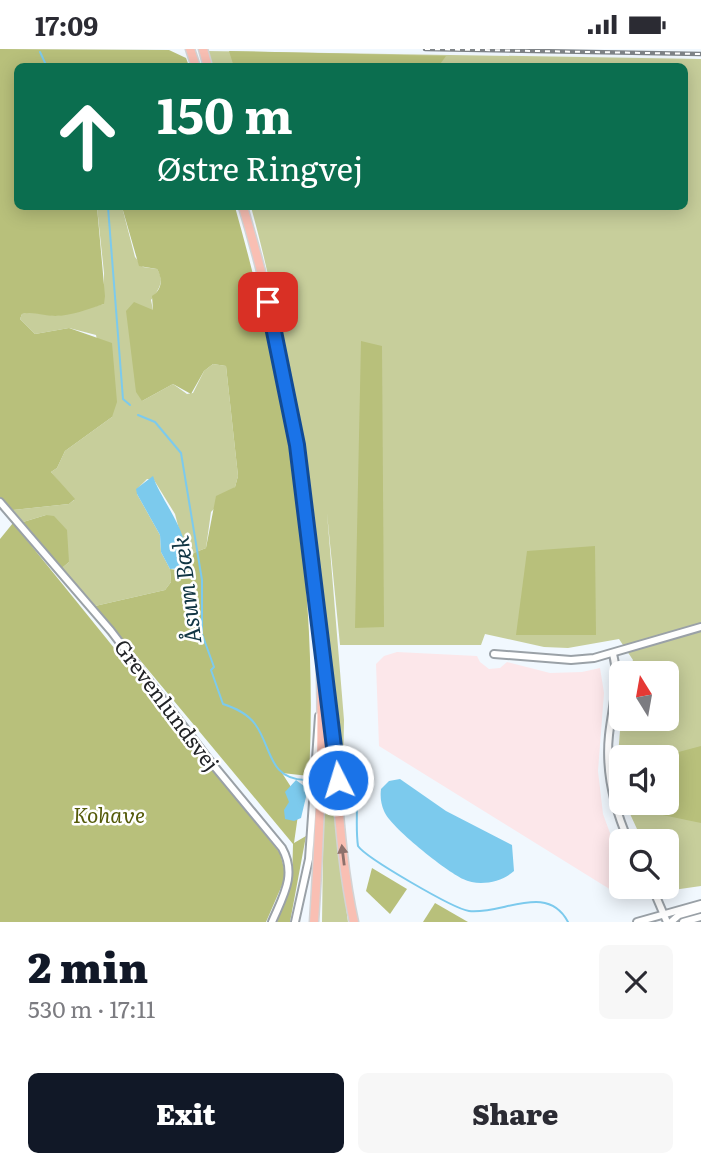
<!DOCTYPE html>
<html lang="en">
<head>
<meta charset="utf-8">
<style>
  body { margin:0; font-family:Literata,serif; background:#f7f7f7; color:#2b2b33; height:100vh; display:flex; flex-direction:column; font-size:26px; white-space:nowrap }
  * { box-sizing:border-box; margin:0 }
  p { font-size:23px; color:#7c7c81 }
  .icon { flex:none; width:38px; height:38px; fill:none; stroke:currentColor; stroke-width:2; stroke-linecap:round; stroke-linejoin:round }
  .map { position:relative; height:873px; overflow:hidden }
  .sheet { display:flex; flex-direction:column; background:#fff; flex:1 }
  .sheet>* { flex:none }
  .guide { position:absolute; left:14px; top:14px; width:674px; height:147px; border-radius:10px; box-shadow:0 4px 18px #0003; background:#0b6e4f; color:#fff; overflow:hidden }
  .needle { width:46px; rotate:349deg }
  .tools { position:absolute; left:609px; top:612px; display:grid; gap:14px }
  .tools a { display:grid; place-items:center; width:70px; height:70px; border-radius:10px; background:#fff; box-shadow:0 4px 18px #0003; font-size:35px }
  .pin { position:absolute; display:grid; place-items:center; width:60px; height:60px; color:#fff; margin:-30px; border-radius:14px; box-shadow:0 4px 10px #0006 }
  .me { position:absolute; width:77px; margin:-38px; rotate:355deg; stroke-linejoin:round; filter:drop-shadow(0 0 5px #0008) }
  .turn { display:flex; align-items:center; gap:24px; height:147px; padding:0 28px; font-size:32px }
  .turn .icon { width:91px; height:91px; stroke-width:2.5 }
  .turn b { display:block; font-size:49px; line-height:60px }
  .round { display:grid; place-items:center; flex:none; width:74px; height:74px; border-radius:10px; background:#f7f7f7 }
  .summary { display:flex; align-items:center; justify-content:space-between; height:119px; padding:0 28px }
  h1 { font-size:42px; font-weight:800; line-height:52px; color:#111827 }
  .button { display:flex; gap:14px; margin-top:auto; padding:14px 28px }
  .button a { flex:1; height:80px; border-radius:10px; background:#111827; color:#fff; font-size:28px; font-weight:800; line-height:80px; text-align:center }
  .button a+a { background:#f7f7f7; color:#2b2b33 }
  .status { display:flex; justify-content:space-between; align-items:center; height:49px; padding:0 35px; background:#fff; direction:ltr }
  .status svg { height:19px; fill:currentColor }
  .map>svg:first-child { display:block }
</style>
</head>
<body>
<div class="status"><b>17:09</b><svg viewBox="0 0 49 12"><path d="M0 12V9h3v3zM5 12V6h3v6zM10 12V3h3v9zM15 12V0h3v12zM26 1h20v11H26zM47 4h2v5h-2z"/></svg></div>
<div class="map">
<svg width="701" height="873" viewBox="0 0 701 873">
  <rect width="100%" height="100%" fill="#f1f8fe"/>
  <polygon fill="#fce7ea" points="397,603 477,607 480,613 489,620 500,619 507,613 550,624 582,623 600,619 604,644 598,722 603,765 621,814 621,838 630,838 634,848 624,849 379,697 376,615 384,607"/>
  <g fill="#c7ce9b">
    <path d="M 207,2 L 701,10 L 701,837 L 673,841 L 667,832 L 667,793 L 643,793 L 625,754 L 667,754 L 667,709 L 621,709 L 621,742 L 617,720 L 621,669 L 667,670 L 667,625 L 627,625 L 633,611 L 619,590 L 568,599 L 544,598 L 485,585 L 481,596 L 340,596 L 327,464 L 344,671 L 343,727 C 318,536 302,344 251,158 L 684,158 L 684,18 L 212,18 Z"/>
    <path d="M 97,158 L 122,158 L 135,208 L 143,218 L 157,220 C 165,232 159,240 151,251 L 153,261 L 142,352 L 173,335 L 187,345 L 193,344 L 204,322 L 213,315 L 226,317 L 238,427 L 235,438 L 211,463 L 206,499 L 186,507 L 175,465 L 154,431 L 147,430 L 137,440 L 137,445 L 160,486 L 161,503 L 170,520 L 171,533 L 165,541 L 95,557 L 62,519 L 69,513 L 46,466 L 23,473 L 13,461 L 69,455 L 74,451 L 51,423 L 57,419 L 65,402 L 112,368 L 96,286 L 69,279 L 35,285 L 20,270 L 22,265 L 30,263 L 57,267 L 104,255 L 104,224 Z"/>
    <polygon points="324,737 334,737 337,788 348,873 322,873"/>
  </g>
  <g fill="#b8c07b">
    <path d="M 0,0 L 169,1 L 186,9 L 189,17 L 18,18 L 18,158 L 97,158 L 105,247 L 104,255 C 88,260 71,267 55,267 C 43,267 33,262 22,265 L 20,270 L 35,285 L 69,279 L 112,294 L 117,353 L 112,368 L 65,402 L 57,419 L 51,423 L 75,450 L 69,455 L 13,461 L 0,448 Z"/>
    <polygon points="229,2 446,7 438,18 234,18"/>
    <path d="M 122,158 L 235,158 C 287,342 319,535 309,727 L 282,724 L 300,752 L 294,794 L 306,787 L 290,873 L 277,873 L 292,833 L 293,795 L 95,557 L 165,541 L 171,533 L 170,520 L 177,521 L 185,513 L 186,507 L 206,499 L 216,447 L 235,438 L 238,427 L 226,317 L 213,315 L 204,322 L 191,345 L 173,335 L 142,352 L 136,343 L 126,262 L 134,253 L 153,261 L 152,247 C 162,241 163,230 157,220 L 139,217 Z"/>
    <polygon points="361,292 382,297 384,578 355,579"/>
    <polygon points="46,466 54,467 67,481 69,513 62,519 23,473"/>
    <polygon points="13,474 280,804 286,827 266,873 0,873 0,490"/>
    <polygon points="595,497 596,586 516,586 527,502"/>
    <polygon points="701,697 701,774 648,763 649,754 667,754 667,709 660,708"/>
    <polygon points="372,819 407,840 390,865 366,842"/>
    <polygon points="435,854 468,873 423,873"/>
  </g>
  <g fill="#7ccaed">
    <path d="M 153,427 C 160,451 198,493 182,519 L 170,520 L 161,503 L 160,486 L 137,445 L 136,440 Z"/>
    <path d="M 400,730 L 446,762 L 512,796 L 514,822 C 502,833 479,838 463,830 C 446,822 390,778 384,762 C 381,755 380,748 381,740 L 389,732 Z"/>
    <polygon points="296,731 304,737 306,748 301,769 294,772 285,770 284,761 289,753 285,743"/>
  </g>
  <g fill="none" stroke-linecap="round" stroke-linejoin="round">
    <g stroke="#7ccaed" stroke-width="2">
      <polyline points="40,3 47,18"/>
      <polyline points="108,158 123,350 130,356"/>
      <path d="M 138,366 L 155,373 L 181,404 L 202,531 L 202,585 L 214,618 L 211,621 L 223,655 C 235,659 247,664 255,675 C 272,698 268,730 305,731"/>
      <path d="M 347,733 L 355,736 C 359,756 355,777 358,797 C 366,809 454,860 469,862 C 502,866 547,833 568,873"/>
    </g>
    <g stroke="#9aa1a7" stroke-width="10">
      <g id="minor">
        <path d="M 0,453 L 111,582 L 210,712 L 282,799 C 297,826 283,847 272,873"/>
        <polyline points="494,605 571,611 594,609 701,578"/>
        <path d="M 613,605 C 620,632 612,659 609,686 C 605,724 614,759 629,793"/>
        <polyline points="652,838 667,873"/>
        <polyline points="295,873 309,810 319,667"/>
        <polyline points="637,873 701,855"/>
        <polyline points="671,873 679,866 701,860"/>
        <polyline points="683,873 701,868"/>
      </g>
    </g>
    <g stroke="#d3d3d4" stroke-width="11">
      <g id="major">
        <polyline points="190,0 196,18"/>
        <polyline points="203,0 208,18"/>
        <path d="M 243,158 C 285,299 313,449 320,597 C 324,689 320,781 314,873"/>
        <path d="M 324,622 C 338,705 336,791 354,873"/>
      </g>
    </g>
    <use href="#minor" stroke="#fff" stroke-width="6"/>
    <use href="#major" stroke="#f9bfb3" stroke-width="8"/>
    <g stroke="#7e8387" stroke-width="4.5">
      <polyline id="rail" points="425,0 701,5"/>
    </g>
    <use href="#rail" stroke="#fff" stroke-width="2" stroke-dasharray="5" stroke-linecap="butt"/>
  </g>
  <defs><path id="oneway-solid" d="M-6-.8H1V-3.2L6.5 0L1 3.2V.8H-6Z" transform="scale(1.75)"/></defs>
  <use fill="#8d716c" href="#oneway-solid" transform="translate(343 806) rotate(-97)"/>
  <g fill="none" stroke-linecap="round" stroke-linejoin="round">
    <g stroke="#114b97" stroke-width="18">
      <polyline id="route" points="268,253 297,396 338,731"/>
    </g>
    <use href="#route" stroke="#1a73e8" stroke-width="12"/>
  </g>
  <g text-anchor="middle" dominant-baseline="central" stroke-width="5" stroke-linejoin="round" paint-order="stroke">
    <g font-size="21" fill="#212326" stroke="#fff">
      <text transform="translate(168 655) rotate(53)">Grevenlundsvej</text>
    </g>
    <g font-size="21" font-style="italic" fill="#555b0a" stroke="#fff">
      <text x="109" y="764">Kohave</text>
    </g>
    <g font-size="23" font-style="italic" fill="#103543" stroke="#fff">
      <text transform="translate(185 541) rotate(-97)">Åsum Bæk</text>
    </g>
  </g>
</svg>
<div class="tools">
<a><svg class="needle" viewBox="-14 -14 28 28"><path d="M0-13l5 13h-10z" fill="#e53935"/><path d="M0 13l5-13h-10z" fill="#7c7c81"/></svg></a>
<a><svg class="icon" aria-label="sound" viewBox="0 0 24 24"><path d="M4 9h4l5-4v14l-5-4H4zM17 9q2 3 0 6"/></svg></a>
<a><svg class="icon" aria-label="search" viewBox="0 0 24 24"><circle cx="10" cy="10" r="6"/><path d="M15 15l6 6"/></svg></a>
</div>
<div class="pin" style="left:268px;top:253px;background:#d93025"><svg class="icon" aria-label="arrive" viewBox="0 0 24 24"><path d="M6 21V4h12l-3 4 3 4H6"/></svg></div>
<svg class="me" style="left:338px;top:731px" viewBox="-20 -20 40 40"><circle r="17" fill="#1a73e8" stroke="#fff" stroke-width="3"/><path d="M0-11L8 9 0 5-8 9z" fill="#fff"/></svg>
<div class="guide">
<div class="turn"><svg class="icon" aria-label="ahead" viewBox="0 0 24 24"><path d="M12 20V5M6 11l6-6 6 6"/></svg><div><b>150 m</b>Østre Ringvej</div></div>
</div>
</div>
<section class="sheet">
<div class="summary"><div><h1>2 min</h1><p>530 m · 17:11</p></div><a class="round"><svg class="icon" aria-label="close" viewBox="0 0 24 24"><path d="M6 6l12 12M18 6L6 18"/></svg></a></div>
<div class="button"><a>Exit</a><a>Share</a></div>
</section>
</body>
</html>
